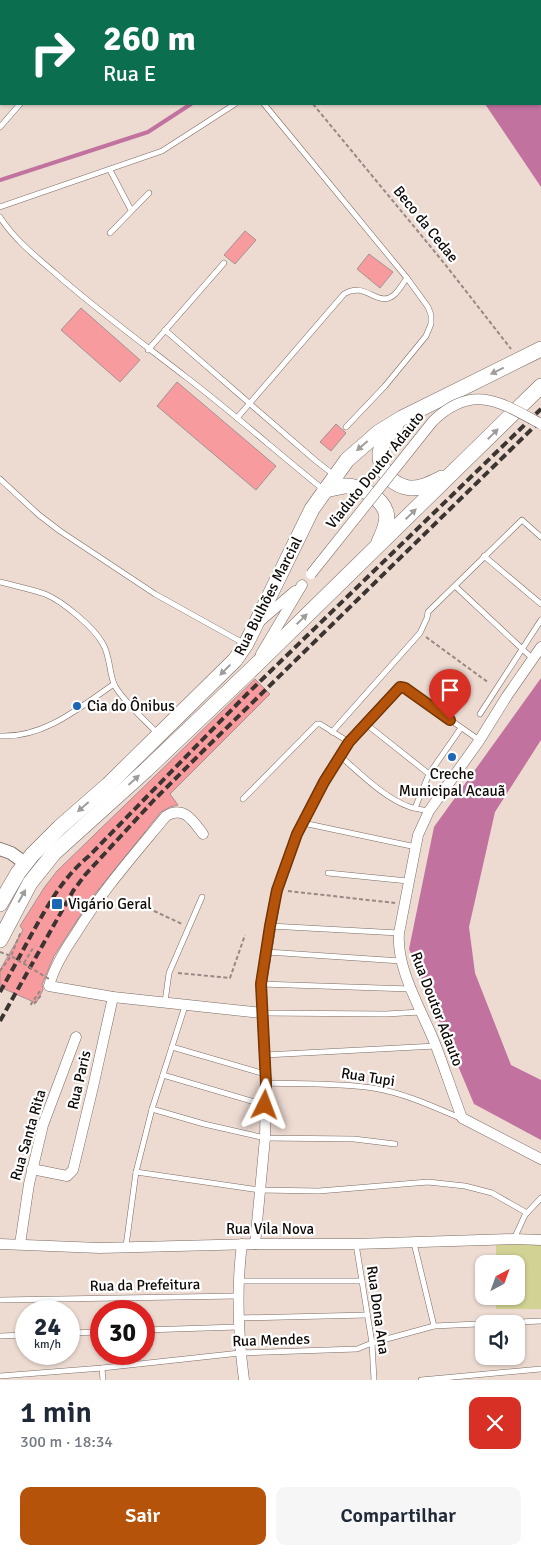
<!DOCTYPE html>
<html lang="pt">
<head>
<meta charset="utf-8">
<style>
  body { margin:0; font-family:Signika,sans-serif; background:#f6f6f7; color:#1f2937; height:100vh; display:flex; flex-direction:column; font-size:19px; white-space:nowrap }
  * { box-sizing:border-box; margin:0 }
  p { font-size:16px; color:#747a83 }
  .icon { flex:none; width:28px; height:28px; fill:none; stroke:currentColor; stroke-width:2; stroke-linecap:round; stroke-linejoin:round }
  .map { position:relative; height:1380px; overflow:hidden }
  .sheet { display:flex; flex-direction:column; background:#fff; flex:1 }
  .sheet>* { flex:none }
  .banner { position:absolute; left:0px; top:0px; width:541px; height:105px; box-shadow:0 1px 4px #0004; background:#0b6e4f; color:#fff; overflow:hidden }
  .needle { width:32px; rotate:41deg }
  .tools { position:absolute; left:475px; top:1255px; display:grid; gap:10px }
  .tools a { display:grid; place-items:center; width:50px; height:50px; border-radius:10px; background:#fff; box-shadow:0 1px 4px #0004; font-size:25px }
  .speed { position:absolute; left:15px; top:1300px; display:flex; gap:10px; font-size:25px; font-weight:700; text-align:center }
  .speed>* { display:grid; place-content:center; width:65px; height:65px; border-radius:50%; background:#fff; box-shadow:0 1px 4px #0004; line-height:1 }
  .speed small { font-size:12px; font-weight:400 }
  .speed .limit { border:8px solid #d22; background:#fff; color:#111 }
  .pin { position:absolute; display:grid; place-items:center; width:42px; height:42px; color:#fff; margin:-51px -21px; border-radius:50% 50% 50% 0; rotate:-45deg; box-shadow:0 0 5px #0007 }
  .pin .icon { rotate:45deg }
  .me { position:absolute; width:55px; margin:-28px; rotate:3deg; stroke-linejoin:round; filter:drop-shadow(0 0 4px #0008) }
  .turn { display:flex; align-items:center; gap:18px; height:105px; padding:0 20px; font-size:22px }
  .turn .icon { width:65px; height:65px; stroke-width:2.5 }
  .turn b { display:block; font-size:35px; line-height:42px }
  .round { display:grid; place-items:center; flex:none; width:52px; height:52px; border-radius:10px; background:#f6f6f7 }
  .overview { display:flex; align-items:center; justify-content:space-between; height:85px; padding:0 20px }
  h1 { font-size:30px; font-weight:600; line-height:38px }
  .button { display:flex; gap:10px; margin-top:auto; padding:10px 20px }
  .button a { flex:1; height:58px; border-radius:10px; background:#b45309; color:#fff; font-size:20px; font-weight:600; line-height:58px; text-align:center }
  .button a+a { background:#f6f6f7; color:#1f2937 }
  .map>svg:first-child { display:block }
</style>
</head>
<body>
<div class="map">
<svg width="541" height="1380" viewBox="0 0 541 1380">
  <rect width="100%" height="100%" fill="#eddbd2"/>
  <polygon fill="#d1d293" points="496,1241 541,1241 541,1309 496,1309 496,1296 516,1296 516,1264 496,1264"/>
  <g fill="#c1729e">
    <polygon points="429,0 541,0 541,187 485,104 540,104 540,1"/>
    <polygon points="541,678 541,740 495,812 469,927 475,973 511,1065 541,1080 541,1140 474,1104 409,949 434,827"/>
  </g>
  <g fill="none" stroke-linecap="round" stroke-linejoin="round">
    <g stroke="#c1729e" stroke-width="4">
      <polyline points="307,1 308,0"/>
      <polyline points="0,180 148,132 191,104"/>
    </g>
  </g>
  <g fill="#f89b9f" stroke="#a59192">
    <polygon points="245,231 256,240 235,264 224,255"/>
    <polygon points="369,254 393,272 380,288 357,269"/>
    <polygon points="81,308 140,360 120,382 61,330"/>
    <polygon points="177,382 276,466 256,490 157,406"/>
    <polygon points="336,424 346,433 331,451 320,442"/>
    <polygon points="255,679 270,694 170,794 178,805 170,807 161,812 90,900 54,956 45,977 42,985 43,990 36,1003 0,987 0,970 23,930 20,926 44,888 57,871"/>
  </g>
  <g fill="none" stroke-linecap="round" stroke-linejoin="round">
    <g stroke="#7b6b63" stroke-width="6">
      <g id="service">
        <polyline points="180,0 181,1"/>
        <polyline points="107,1 108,0"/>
        <polyline points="264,104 407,278 428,307 431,315 431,324 426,336 385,386 346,427"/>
        <polyline points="0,127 20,104"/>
        <polyline points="110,170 131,210"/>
        <polyline points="0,207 162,151 235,104"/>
        <path d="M 0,217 C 14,239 35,256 55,273 C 97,310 142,343 186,377 C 233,413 278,453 324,490"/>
        <polyline points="110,233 149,193"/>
        <polyline points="165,330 316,461 334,475"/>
        <polyline points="148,350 224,263"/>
        <path d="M 237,418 L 344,294 C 366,280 378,310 395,294 C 400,289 403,283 407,278"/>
        <polyline points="0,479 39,515 60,531 155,594 245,644"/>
        <polyline points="484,556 541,604"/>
        <path d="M 0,582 C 15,586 30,589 45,594 C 62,601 94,627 103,644 C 110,656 109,671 114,684 C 120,698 146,721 157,733"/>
        <polyline points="455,586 533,659"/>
        <polyline points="405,688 479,740"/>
        <polyline points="480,714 541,620"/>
        <polyline points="366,724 429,774"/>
        <polyline points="332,732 420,633 427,618 428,612 522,520 541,537"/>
        <path d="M 0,736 C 44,738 79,708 114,684"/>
        <path d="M 340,756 C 360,773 384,798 410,807 C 416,809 423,810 429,811"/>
        <polyline points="243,799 317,724 320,724 349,742"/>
        <polyline points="415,808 429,774 461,728"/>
        <polyline points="303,823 416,847"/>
        <polyline points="328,873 408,881"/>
        <polyline points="270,926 399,933"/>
        <polyline points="267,952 401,961"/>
        <polyline points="261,984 410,989"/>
        <polyline points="165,1002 169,973 202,897"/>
        <polyline points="262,1013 386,1014 421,1012"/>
        <polyline points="172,1047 265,1074"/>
        <polyline points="265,1055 436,1046"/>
        <polyline points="163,1075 265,1105"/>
        <path d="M 266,1083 C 302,1084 338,1083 373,1088 C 404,1093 432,1106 460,1118"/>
        <polyline points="152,1109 204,1124 265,1138 354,1139 395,1144"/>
        <polyline points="136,1172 260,1190 319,1191 428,1182 465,1186 492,1193 527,1213"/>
        <polyline points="514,1239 525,1215 541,1198"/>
        <polyline points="414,1243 434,1326"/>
        <polyline points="356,1244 372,1343 374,1380"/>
        <polyline points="126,1246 136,1172 152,1109 185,1006"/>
        <polyline points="238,1281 362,1281"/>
        <polyline points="0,1300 237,1296"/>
        <polyline points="238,1318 367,1315"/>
        <polyline points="144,1330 238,1327"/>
        <polyline points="69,1333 101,1332"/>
        <polyline points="0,1336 26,1335"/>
        <polyline points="102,1368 103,1380"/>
        <polyline points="0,1376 102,1368 240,1353 357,1349 372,1343 434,1326 541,1321"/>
        <polyline points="421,1380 541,1369"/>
      </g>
    </g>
    <g stroke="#7b6b63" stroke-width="11">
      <g id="minor">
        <polyline points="240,0 241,1"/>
        <polyline points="259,622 295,591"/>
        <path d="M 541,647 L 507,696 L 479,741 L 429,811 L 418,835 L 399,933 C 396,970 423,1012 436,1046 C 445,1070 453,1094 462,1118 L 541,1159"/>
        <polyline points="261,654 302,585"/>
        <path d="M 203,834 C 193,821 184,805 166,816 C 134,855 101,892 75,935 C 64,951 54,967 49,986 L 113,997 L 262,1013"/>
        <polyline points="32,1169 67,1176 73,1170 93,1087 113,997"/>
        <polyline points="0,1244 100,1248 255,1244 356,1244 514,1239 541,1240"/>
        <polyline points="20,1244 29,1184 43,1125 76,1037"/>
        <path d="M 242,1244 C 236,1290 238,1334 244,1380"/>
        <polyline points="255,1244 265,1138 266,1083 261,984 276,894 297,834 324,781 349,742 398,689 405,688"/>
      </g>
    </g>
    <g stroke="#7b6b63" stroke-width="14">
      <polyline id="tertiary" points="0,849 11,853 25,863"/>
    </g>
    <g stroke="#7b6b63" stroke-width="16">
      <g id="primary">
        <path d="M 396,425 C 391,432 384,440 381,448 C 376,464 389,483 405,487 C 417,491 432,483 442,478"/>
        <path d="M 325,490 C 331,489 338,487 344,486 C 359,485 381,497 386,512 C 389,522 383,533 379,542"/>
        <polyline points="0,904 18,873 32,855 60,827 108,785 235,660 246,644 312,509 347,460 379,432 402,418 541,349"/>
        <polyline points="0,940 30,883 54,853 146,770 255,666 541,386"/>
      </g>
    </g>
    <g stroke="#968983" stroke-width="2" stroke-dasharray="4 2.5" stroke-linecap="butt">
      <polyline points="313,104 444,263 511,349"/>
      <polyline points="426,637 489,683"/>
      <polyline points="288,891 395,903"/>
      <polyline points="154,911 182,924"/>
      <polyline points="24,963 33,948"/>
      <polyline points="0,971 11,956 20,934 18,932"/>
      <polyline points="178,973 230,978 245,935"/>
      <polyline points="40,991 31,1004 33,1005 42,994"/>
    </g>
    <use href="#service" stroke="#fff" stroke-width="5"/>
    <use href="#minor" stroke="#fff" stroke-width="10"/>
    <use href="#tertiary" stroke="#fff" stroke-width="12"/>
    <use href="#primary" stroke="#fff" stroke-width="15"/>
    <g stroke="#3b3430" stroke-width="4" stroke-dasharray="8 4" stroke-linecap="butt">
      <path d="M 0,992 C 10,974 20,956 30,937 C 47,907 62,878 89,856 L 247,694 L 541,409"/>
      <polyline points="0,1021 73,891 85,875 154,800 204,750 541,420"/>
    </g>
    <g stroke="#7b6b63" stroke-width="11" stroke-linecap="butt">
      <path id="minor-bridge" d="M 311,574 L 433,421 C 473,383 500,402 541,424"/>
    </g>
    <polyline stroke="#968983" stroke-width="2" stroke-dasharray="4 2.5" stroke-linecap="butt" points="0,952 11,956 49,979"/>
    <use href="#minor-bridge" stroke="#fff" stroke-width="10"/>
  </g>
  <defs><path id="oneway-solid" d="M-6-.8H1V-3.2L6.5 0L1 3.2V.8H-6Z" transform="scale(1.25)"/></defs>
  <g fill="#9f9d9c">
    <use href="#oneway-solid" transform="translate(497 371) rotate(154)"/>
    <use href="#oneway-solid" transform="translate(493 434) rotate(-45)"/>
    <use href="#oneway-solid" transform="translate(362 446) rotate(139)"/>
    <use href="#oneway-solid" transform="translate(411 514) rotate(-44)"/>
    <use href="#oneway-solid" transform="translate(302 619) rotate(-44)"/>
    <use href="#oneway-solid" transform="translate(225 670) rotate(135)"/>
    <use href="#oneway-solid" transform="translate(134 780) rotate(-42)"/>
    <use href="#oneway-solid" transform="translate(83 807) rotate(139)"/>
    <use href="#oneway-solid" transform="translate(22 896) rotate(-61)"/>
  </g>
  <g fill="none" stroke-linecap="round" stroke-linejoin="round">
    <g stroke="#753606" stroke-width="12">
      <polyline id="route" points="265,1105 266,1083 261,984 270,926 277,890 297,834 324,782 349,742 400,687 405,688 450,720"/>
    </g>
    <use href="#route" stroke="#b45309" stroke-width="9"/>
  </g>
  <g fill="#1d65b5" stroke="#fff" stroke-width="2">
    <circle cx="77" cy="706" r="5"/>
    <circle cx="452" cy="757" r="5"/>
    <rect x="51" y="898" width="12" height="12" rx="2.5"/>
  </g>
  <g text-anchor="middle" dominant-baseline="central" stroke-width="4.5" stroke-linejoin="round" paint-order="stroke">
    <g font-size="15" fill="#0f0a07" stroke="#fff">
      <text transform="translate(426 224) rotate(51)">Beco da Cedae</text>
      <text transform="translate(375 470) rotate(-51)">Viaduto Doutor Adauto</text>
      <text transform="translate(268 596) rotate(-63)">Rua Bulhões Marcial</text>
      <text transform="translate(437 1009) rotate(69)">Rua Doutor Adauto</text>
      <text transform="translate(368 1077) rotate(9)">Rua Tupi</text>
      <text transform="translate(79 1080) rotate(-77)">Rua Paris</text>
      <text transform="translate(28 1135) rotate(-74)">Rua Santa Rita</text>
      <text x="270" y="1229">Rua Vila Nova</text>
      <text transform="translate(145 1285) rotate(-1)">Rua da Prefeitura</text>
      <text transform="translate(378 1310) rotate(82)">Rua Dona Ana</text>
      <text transform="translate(271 1340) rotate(-2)">Rua Mendes</text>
    </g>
    <g font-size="15" fill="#0f0a07" stroke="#fff" text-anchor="start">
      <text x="87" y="706">Cia do Ônibus</text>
      <text x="452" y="774" text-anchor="middle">Creche<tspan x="452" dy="17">Municipal Acauã</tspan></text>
      <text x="68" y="904">Vigário Geral</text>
    </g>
  </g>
</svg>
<div class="tools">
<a><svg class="needle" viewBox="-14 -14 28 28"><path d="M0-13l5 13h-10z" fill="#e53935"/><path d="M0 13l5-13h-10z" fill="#747a83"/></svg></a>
<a><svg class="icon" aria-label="sound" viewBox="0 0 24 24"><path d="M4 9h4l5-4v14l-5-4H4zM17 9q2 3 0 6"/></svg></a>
</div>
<div class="speed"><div>24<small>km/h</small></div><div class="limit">30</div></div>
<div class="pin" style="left:450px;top:720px;background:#d93025"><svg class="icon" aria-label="arrive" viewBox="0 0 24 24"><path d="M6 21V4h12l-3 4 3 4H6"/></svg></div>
<svg class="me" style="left:265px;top:1105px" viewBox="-20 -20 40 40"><path d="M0-17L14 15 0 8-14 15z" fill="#b45309" stroke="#fff" stroke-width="4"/></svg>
<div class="banner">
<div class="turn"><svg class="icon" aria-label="right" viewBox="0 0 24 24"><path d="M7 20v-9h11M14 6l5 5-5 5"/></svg><div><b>260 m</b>Rua E</div></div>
</div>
</div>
<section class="sheet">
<div class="overview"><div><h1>1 min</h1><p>300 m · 18:34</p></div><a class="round" style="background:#d93025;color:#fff"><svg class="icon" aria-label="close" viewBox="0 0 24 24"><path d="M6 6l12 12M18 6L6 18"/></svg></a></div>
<div class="button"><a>Sair</a><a>Compartilhar</a></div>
</section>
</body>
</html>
